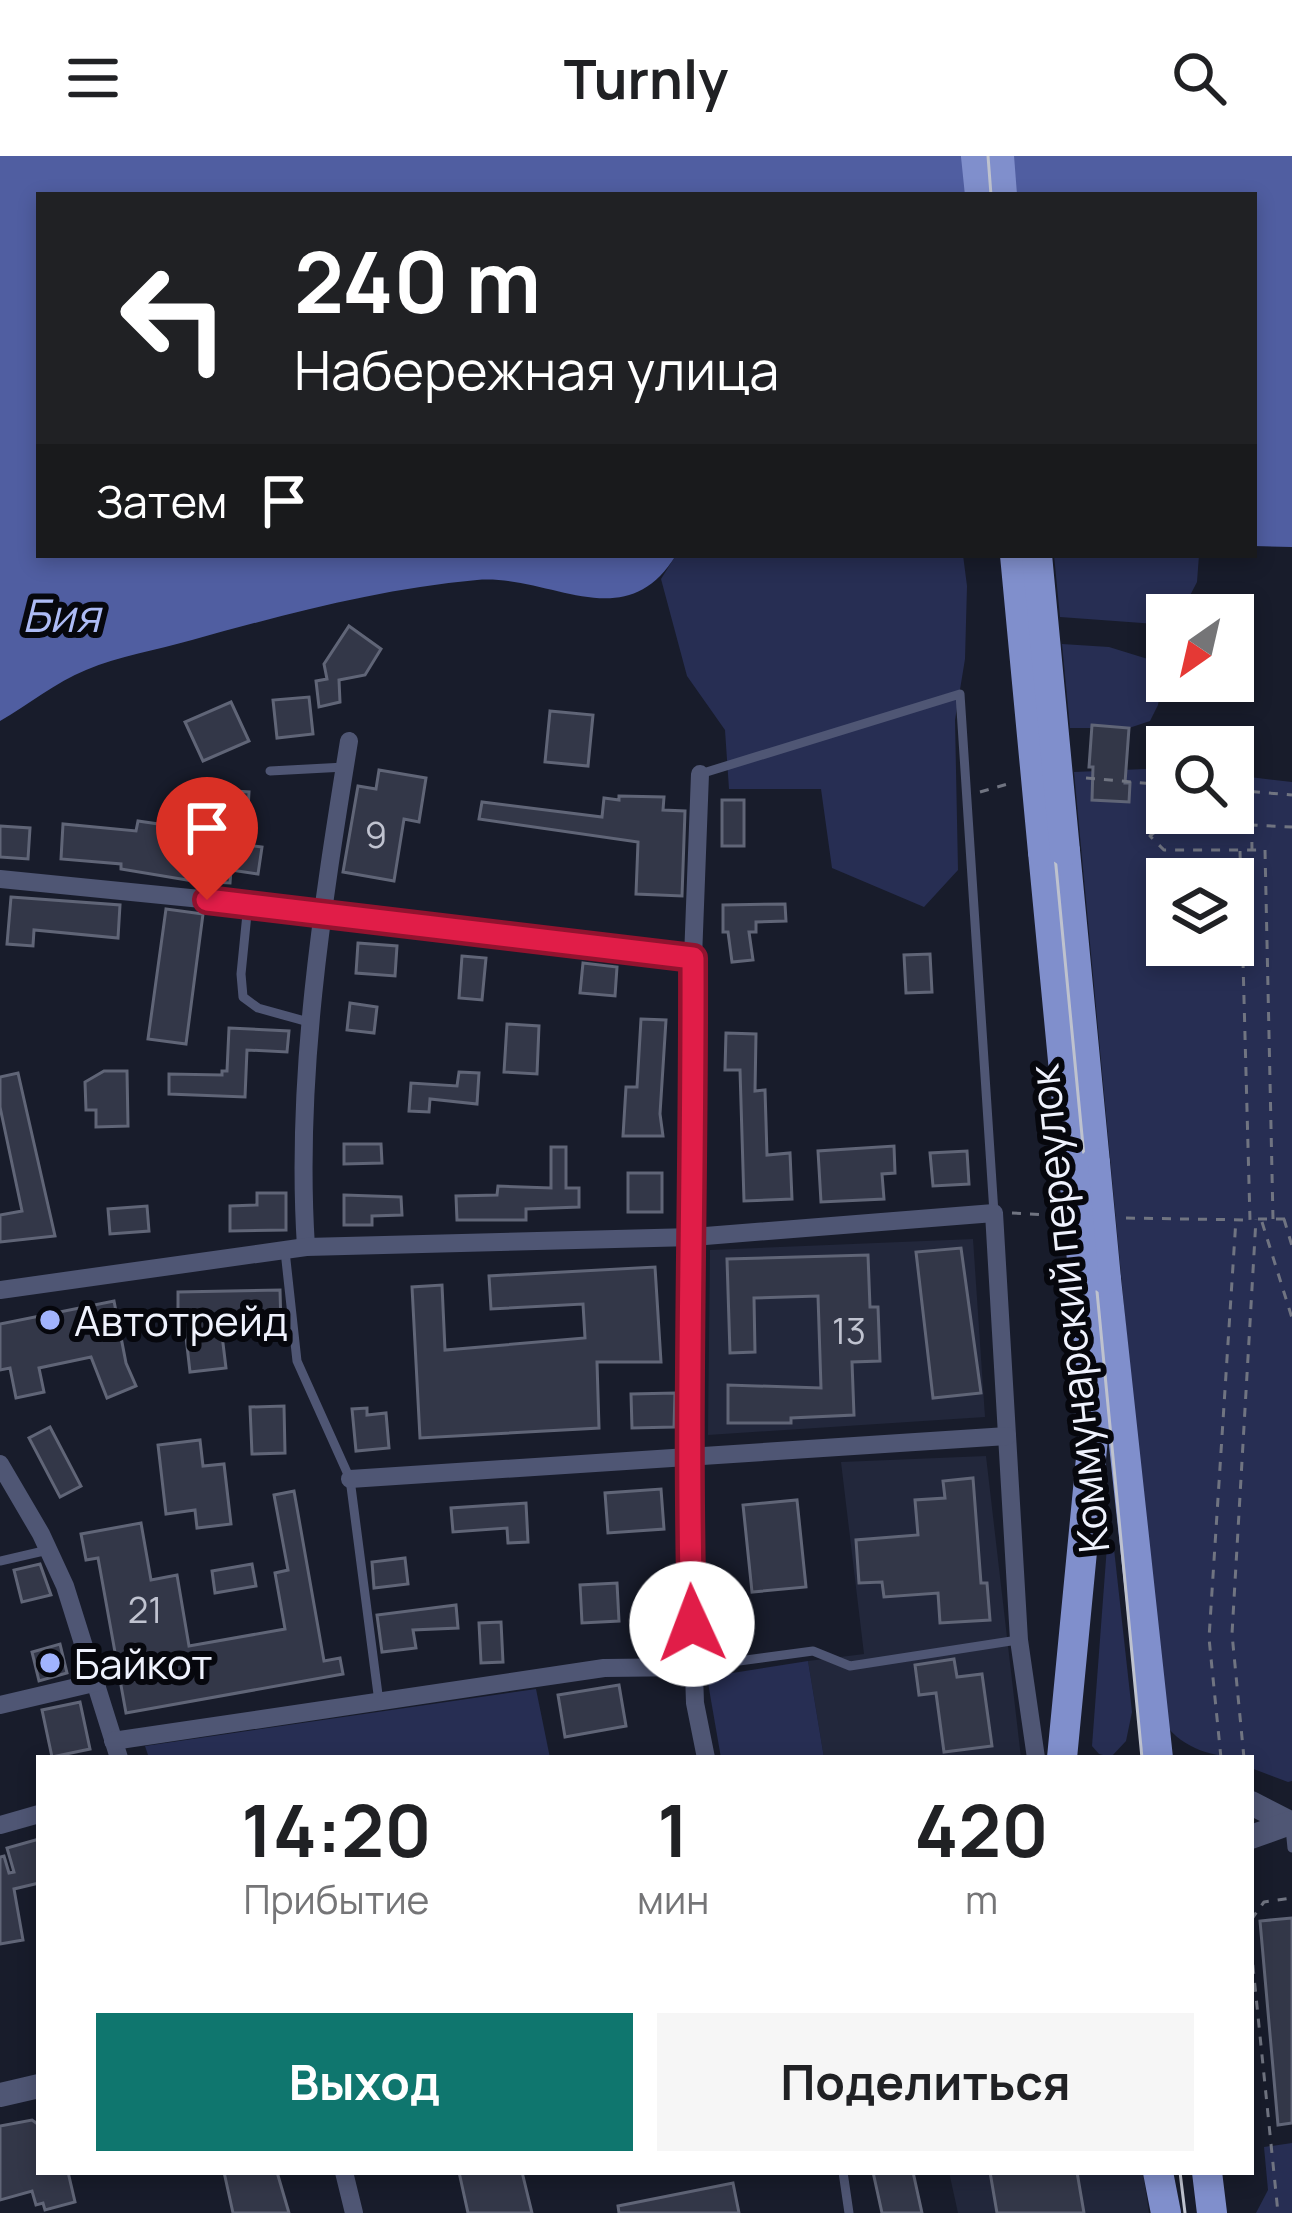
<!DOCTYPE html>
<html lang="ru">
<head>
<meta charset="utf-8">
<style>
  body { margin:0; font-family:Manrope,sans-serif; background:#f6f6f6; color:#202124; height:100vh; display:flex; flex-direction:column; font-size:45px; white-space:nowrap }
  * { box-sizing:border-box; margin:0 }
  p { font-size:39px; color:#757577 }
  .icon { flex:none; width:66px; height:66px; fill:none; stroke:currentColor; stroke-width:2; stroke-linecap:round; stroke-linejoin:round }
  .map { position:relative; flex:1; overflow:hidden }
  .sheet { position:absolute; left:36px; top:1599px; width:1218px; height:420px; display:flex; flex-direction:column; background:#fff; border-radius:0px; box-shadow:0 6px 18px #0003 }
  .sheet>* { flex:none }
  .top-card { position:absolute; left:36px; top:36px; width:1221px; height:366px; border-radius:0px; box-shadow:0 6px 18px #0003; background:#202124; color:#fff; overflow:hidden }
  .needle { width:78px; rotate:214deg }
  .fabs { position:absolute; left:1146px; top:438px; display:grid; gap:24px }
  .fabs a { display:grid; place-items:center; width:108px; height:108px; border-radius:0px; background:#fff; box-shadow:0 6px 18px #0003; font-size:60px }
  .pin { position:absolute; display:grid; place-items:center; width:102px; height:102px; color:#fff; margin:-123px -51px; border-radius:50% 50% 50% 0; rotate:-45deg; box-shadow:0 0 12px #0007 }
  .pin .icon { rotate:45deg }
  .me { position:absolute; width:132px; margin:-66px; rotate:358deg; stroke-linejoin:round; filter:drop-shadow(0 0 9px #0008) }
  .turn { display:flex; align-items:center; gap:42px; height:252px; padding:0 60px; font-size:54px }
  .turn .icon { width:156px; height:156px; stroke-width:2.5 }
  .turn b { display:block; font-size:84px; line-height:102px }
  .then { display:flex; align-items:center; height:114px; padding:0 60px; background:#0003; gap:24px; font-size:45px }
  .eta { display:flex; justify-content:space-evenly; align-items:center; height:204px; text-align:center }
  .eta b { font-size:72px; font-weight:700; line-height:84px }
  .primary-button { display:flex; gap:24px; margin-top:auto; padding:24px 60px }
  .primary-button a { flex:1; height:138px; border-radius:0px; background:#0f766e; color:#fff; font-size:48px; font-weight:700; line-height:138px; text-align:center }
  .primary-button a+a { background:#f6f6f6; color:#202124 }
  header { display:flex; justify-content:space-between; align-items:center; height:156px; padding:0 60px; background:#fff; font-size:54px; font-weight:700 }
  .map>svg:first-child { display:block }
</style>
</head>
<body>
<header><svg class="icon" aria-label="menu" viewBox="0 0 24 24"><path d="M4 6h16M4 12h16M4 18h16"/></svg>Turnly<svg class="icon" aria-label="search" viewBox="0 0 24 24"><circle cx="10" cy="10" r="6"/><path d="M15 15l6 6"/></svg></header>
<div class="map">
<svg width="1292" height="2057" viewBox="0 0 1292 2057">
  <rect width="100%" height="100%" fill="#181c2b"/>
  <g fill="#22273b">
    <polygon points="973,1083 985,1261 708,1279 710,1094"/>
    <polygon points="986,1300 1021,1602 824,1602 808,1505 864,1498 841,1306"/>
    <polygon points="949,2016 1143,2016 1149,2057 958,2057"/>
  </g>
  <g fill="#272e53" fill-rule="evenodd">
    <polygon points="676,399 963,399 967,430 965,503 955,564 958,714 924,751 832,712 821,633 729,633 725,574 687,520 661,423"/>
    <polygon points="1054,399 1199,399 1197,426 1182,455 1167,459 1156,468 1060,461"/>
    <polygon points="1062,488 1109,491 1164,508 1158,549 1150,565 1129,572 1070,572"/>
    <path d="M 1145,613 L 1167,615 L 1167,657 L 1233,657 L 1233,619 L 1292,626 L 1292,1625 L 1288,1626 L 1251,1612 L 1251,1602 C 1219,1602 1189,1596 1168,1572 L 1147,1396 L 1074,616 ZM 1167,723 L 1233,723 L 1233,789 L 1167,789 Z"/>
    <polygon points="1107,1390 1114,1393 1132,1556 1126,1585 1111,1601 1099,1598 1092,1590"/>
    <polygon points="808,1505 824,1602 721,1602 707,1521"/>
    <polygon points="536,1533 550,1602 149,1602 145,1590"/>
    <polygon points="1292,1987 1292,2057 1256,2057 1268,2034 1264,1991"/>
  </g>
  <path fill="#505ea1" d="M 0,0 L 1292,0 L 1292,391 L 1254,390 L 1254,39 L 39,39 L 39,399 L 676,399 C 625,483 551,418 477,424 C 379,433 286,458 192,484 C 157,494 119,500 86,514 C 56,526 28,549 0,565 Z"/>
  <g fill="#333748" stroke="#606577" stroke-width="3">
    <polygon points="349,470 381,493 365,519 339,524 340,546 319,551 316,525 327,523 324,508"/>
    <polygon points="309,541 313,578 277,582 273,544"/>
    <polygon points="231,546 249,585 203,605 185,566"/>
    <polygon points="550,555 593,559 588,610 545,606"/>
    <polygon points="1092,569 1129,572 1125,627 1130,627 1129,646 1092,644 1093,611 1089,611"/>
    <polygon points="379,614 426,622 419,666 404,663 394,725 343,716 358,630 376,633"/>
    <polygon points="234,635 249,636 246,689 262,691 258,718 231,714 230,727 193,725 121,713 121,708 61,703 63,668 136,675 138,665 179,671 181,650 200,652 197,684 231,687"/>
    <polygon points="619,640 664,641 663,654 685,655 682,740 636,738 638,686 479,663 482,646 602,661 604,642 619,644"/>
    <rect x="722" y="644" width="22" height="46"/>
    <polygon points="0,670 30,672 28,703 0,701"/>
    <polygon points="11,741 120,749 118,782 34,774 33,790 7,788"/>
    <polygon points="785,748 786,765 756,766 756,776 749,776 753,804 732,806 728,776 723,776 723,749"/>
    <polygon points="166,753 203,758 186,888 148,883"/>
    <polygon points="358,787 397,790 395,820 356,817"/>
    <polygon points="930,798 932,836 906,837 904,799"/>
    <polygon points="462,800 486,802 482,844 459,842"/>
    <polygon points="583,807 617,811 615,840 580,837"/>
    <polygon points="350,847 377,851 374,877 347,874"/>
    <polygon points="641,863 666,864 660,958 663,980 623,980 626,931 637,931"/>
    <polygon points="507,868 539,870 537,918 504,916"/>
    <polygon points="229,872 289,875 287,896 247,894 245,941 169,938 169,918 222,919 222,915 227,915"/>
    <polygon points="726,877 756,878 755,935 765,934 767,999 790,997 792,1043 744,1045 740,914 725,914"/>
    <polygon points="104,915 127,915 128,970 96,971 96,954 86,954 85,926"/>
    <polygon points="459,916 479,917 477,948 430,943 429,956 409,955 411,927 457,930"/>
    <polygon points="18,917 55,1080 0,1086 0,1059 22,1055 0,951 0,921"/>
    <polygon points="344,988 381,988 382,1007 344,1008"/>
    <polygon points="894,990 895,1017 882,1018 884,1043 821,1046 818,995"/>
    <polygon points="551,991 566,991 566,1032 579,1032 579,1051 526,1053 526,1064 457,1064 456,1040 497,1039 498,1030 551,1032"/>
    <polygon points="967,995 969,1028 933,1030 930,997"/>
    <rect x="628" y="1017" width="34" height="39"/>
    <polygon points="257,1037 286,1037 286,1074 230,1075 230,1050 257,1049"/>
    <polygon points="344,1039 401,1041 402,1059 372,1060 372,1069 344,1069"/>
    <polygon points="147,1050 149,1075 110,1078 108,1053"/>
    <polygon points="961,1092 981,1237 933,1242 916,1096"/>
    <polygon points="868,1099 870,1151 878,1151 880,1205 852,1206 854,1259 791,1262 791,1267 728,1267 728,1229 821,1232 818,1140 754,1142 755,1196 730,1197 727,1103"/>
    <polygon points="655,1111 661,1206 597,1206 599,1272 420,1282 412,1131 442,1129 445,1194 585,1182 583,1148 491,1153 489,1120"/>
    <polygon points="280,1134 281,1170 221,1171 226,1212 190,1216 185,1172 178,1172 178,1136"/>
    <polygon points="114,1145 126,1207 136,1230 107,1242 91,1201 39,1212 44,1236 16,1242 10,1212 0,1214 0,1168"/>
    <polygon points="675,1237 674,1271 632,1272 631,1238"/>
    <polygon points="284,1250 285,1297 252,1298 250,1251"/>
    <polygon points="367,1252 367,1259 386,1257 389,1292 356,1295 352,1253"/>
    <polygon points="50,1271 81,1330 60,1341 29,1282"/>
    <polygon points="200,1284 203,1310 224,1308 231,1368 197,1372 195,1354 166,1358 158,1289"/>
    <polygon points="973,1322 981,1427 987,1427 990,1464 940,1467 938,1437 884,1441 882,1426 859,1427 856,1384 918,1379 915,1344 945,1342 943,1325"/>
    <polygon points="661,1333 664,1373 608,1377 605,1337"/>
    <polygon points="294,1335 324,1505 340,1502 343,1518 126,1557 98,1402 86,1404 81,1378 141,1367 151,1424 177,1419 189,1490 285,1473 275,1417 288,1414 274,1339"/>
    <polygon points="797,1344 806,1431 752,1436 743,1349"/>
    <polygon points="526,1347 528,1386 508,1387 507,1372 453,1376 451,1352"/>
    <polygon points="405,1402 408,1428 374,1432 372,1406"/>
    <polygon points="40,1408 51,1439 22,1446 14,1414"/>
    <polygon points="252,1408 256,1430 215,1437 212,1415"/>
    <polygon points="617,1427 619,1465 582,1467 580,1429"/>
    <polygon points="456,1449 458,1472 413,1474 416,1492 382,1496 377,1459"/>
    <polygon points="501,1466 503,1506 481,1507 479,1467"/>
    <polygon points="60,1488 67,1517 39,1525 32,1496"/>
    <polygon points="954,1503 957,1521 982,1518 992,1590 944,1596 936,1537 919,1539 915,1509"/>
    <polygon points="619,1529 626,1570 565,1581 558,1539"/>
    <polygon points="80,1546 90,1593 52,1601 42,1554"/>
    <polygon points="39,1683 39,1727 14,1733 23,1784 0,1788 0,1701 4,1700 9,1717 14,1716 7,1692"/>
    <polygon points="1292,1762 1292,1967 1278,1969 1260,1765"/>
    <polygon points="32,1964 39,1969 39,2016 68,2016 75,2046 45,2054 43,2047 36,2049 32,2035 0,2044 0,1970"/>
    <polygon points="224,2016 277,2016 289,2057 233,2057"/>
    <polygon points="459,2016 522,2016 532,2057 468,2057"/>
    <polygon points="873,2016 913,2016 922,2057 882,2057"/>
    <polygon points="990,2016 1077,2016 1084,2057 997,2057"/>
    <polygon points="733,2027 739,2057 619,2057 618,2050"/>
  </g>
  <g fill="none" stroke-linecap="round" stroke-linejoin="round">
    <g stroke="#707481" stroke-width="3" stroke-dasharray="9 9" stroke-linecap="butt">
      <polyline points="1251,614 1252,695"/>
      <polyline points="1086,622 1167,629"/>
      <polyline points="1233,634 1292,639"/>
      <polyline points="980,636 1011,627"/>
      <polyline points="1240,695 1250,1064"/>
      <polyline points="1012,1057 1050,1059"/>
      <polyline points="1126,1062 1248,1064"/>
      <polyline points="1258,1063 1292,1063"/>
      <polyline points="1273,1063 1265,694 1164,694 1150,680 1168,665 1292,671"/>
      <polyline points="1284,1063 1292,1090"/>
      <polyline points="1262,1066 1292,1162"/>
      <polyline points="1221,1602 1209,1482 1236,1063"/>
      <polyline points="1244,1602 1232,1478 1256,1063"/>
      <polyline points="1251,1764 1264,1746 1292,1742"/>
      <polyline points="1251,1791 1278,2057"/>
    </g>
    <g stroke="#4f5674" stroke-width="9">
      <polyline points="270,615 345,611"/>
      <polyline points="700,618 960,538 994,1057"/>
      <polyline points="248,748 241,818 243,841 258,852 312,867"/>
      <polyline points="285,1095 297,1205 350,1323 379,1546"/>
      <polyline points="0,1405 48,1394"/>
      <polyline points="694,1511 813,1495 850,1510 1018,1484"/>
      <polyline points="1290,1672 1292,1692"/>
      <polyline points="843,2016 849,2057"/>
    </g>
    <g stroke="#4f5674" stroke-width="18">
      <polyline points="700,618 693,802 693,1081 687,1301 695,1547 706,1602"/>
      <polyline points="0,723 322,755 693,802"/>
      <path d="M 306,1091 C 295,922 322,752 349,585"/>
      <polyline points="0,1134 306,1091 693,1081 994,1057 1019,1484 1036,1602"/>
      <polyline points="0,1308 41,1378 65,1430 119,1602"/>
      <polyline points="350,1323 1007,1280"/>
      <polyline points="0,1549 98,1526"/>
      <polyline points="113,1585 604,1512 694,1511"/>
      <polyline points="0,1669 39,1658"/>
      <polyline points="344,2016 354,2057"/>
    </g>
    <g stroke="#4f5674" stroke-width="24">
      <polyline points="1251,1647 1290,1667"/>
      <polyline points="1251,1681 1290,1667"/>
      <polyline points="0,1939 39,1930"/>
    </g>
    <g stroke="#808fcc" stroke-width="30">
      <polyline points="976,0 980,39"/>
      <polyline points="999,0 1002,39"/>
      <polyline points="1065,695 1095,1007"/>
      <polyline points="1043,696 1073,1009"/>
      <polyline points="1106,1123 1158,1602"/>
      <polyline points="1062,1602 1095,1261 1084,1125"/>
      <polyline points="1158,2016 1166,2057"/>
      <polyline points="1207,2016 1212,2057"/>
    </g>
    <g stroke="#bec2ce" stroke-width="3">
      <polyline points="988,0 991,39"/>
      <polyline points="1026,399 1142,1602"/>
      <polyline points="1180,2016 1185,2057"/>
    </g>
    <g stroke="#808fcc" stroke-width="30">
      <polyline points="1015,399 1043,696"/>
      <polyline points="1037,399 1065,695"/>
      <polyline points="1095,1007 1106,1123"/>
      <polyline points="1073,1009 1084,1125"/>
    </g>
  </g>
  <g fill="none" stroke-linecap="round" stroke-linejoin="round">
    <g stroke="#92132f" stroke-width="30">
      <path id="route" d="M 207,744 L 693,802 C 694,1025 686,1246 692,1468"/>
    </g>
    <use href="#route" stroke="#e11d48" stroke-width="21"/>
  </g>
  <g fill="#a1b3fd" stroke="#06070d" stroke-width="4.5">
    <circle cx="50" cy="1164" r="12"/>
    <circle cx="50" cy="1507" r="12"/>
  </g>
  <g text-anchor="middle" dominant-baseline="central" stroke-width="12" stroke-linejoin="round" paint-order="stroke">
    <g font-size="36" fill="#c0c3d0">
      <text x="376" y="678">9</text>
      <text x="849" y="1174">13</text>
      <text x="145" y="1453">21</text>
    </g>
    <g font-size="42" fill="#eff2fd" stroke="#06070d">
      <text transform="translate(1068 1153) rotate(-96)">Коммунарский переулок</text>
    </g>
    <g font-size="42" fill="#eff2fd" stroke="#06070d" text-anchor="start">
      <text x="74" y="1164">Автотрейд</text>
      <text x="74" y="1507">Байкот</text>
    </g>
    <g font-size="45" font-style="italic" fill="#adbbf5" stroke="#06070d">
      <text x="61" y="459">Бия</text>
    </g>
  </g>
</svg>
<div class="fabs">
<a><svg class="needle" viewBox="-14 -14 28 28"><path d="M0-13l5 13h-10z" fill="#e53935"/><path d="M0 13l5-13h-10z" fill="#757577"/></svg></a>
<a><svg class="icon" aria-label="search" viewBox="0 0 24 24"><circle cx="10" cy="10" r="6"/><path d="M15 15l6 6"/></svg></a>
<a><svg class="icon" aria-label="layers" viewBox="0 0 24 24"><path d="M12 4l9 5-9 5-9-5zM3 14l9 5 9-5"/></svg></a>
</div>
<div class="pin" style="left:207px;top:744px;background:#d93025"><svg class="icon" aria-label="arrive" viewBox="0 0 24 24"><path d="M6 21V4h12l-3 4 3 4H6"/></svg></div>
<svg class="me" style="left:692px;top:1468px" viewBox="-20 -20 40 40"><circle r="19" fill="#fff"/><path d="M0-13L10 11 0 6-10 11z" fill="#e11d48"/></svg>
<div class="top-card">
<div class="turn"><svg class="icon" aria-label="left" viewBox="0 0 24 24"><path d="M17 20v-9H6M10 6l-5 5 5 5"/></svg><div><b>240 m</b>Набережная улица</div></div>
<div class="then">Затем<svg class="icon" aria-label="arrive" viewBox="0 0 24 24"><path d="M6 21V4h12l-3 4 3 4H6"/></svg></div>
</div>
<section class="sheet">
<div class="eta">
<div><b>14:20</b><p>Прибытие</p></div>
<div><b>1</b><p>мин</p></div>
<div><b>420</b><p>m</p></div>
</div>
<div class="primary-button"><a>Выход</a><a>Поделиться</a></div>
</section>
</div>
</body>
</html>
